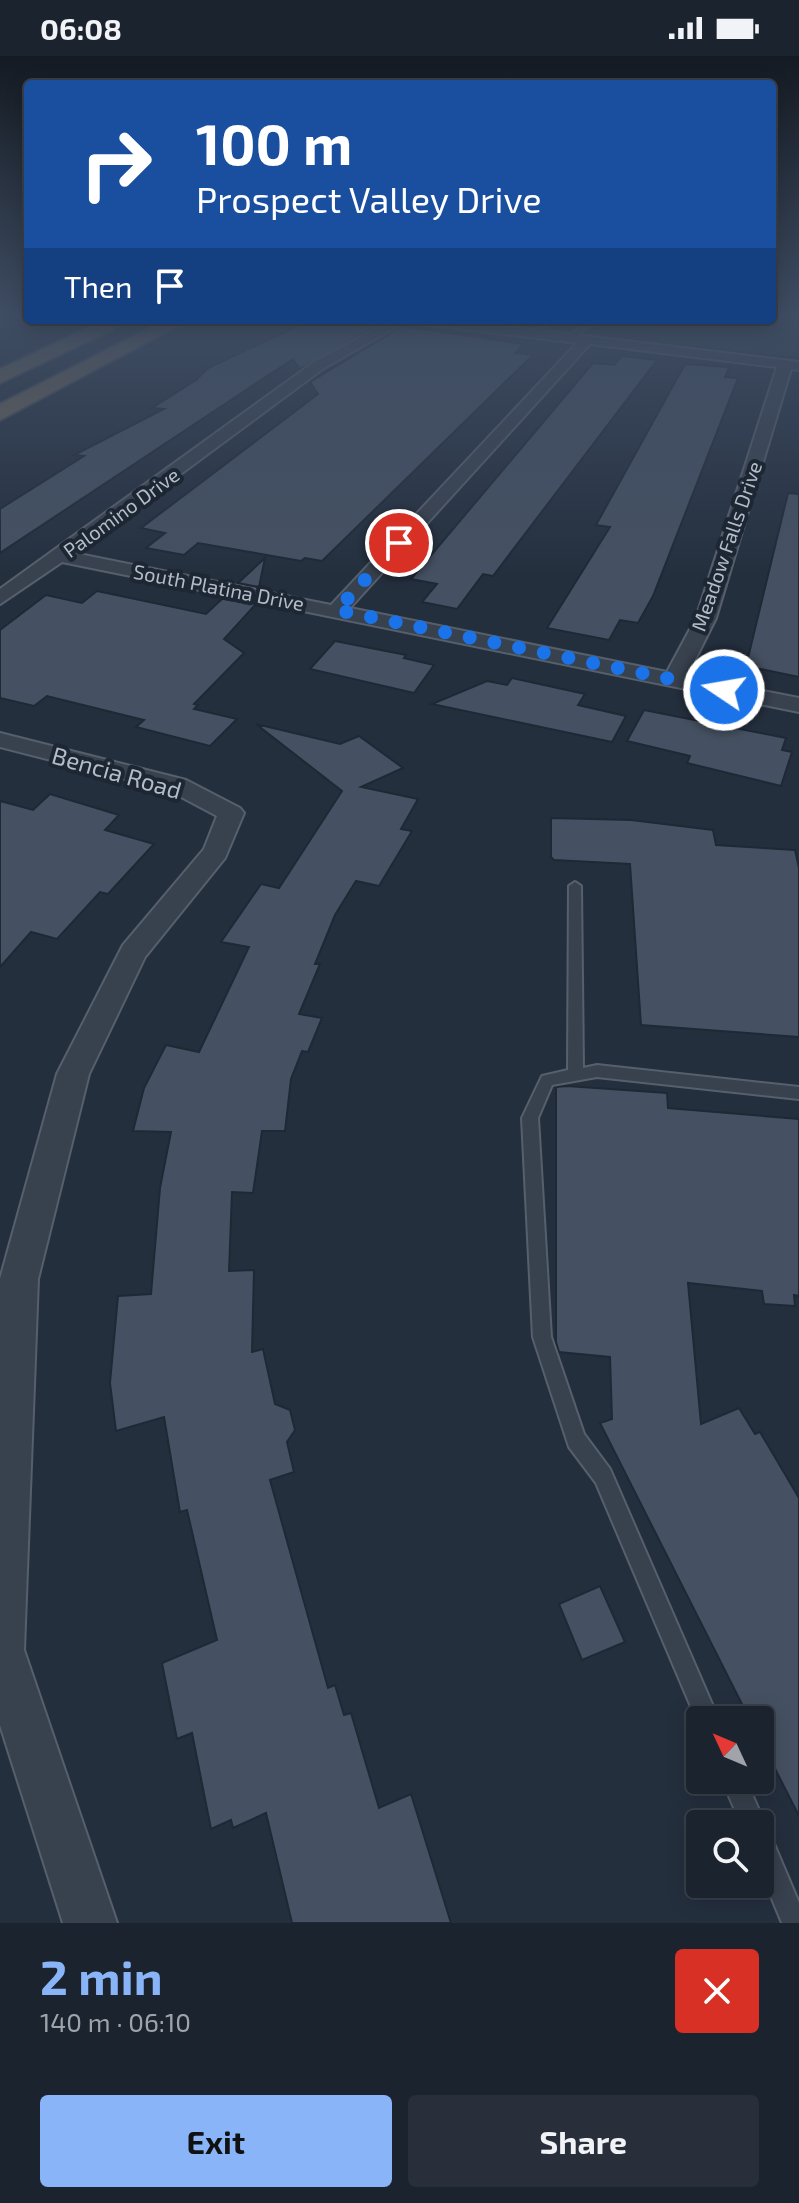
<!DOCTYPE html>
<html lang="en">
<head>
<meta charset="utf-8">
<style>
  body { margin:0; font-family:"Exo 2",sans-serif; background:#282f3a; color:#f1f3f6; height:100vh; display:flex; flex-direction:column; font-size:30px; white-space:nowrap }
  * { box-sizing:border-box; margin:0 }
  p { font-size:26px; color:#a0a4aa }
  .icon { flex:none; width:44px; height:44px; fill:none; stroke:currentColor; stroke-width:2; stroke-linecap:round; stroke-linejoin:round }
  .map { position:relative; height:1867px; overflow:hidden }
  .drawer { display:flex; flex-direction:column; background:#1b232e; flex:1 }
  .drawer>* { flex:none }
  .guide { position:absolute; left:24px; top:24px; width:752px; height:244px; border-radius:8px; box-shadow:0 4px 20px #0003,0 0 0 2px #39404a; background:#1a4fa0; color:#fff; overflow:hidden }
  .needle { width:52px; rotate:314deg }
  .fabs { position:absolute; left:686px; top:1650px; display:grid; gap:16px }
  .fabs a { display:grid; place-items:center; width:88px; height:88px; border-radius:8px; background:#1b232e; box-shadow:0 4px 20px #0003,0 0 0 2px #39404a; font-size:40px }
  .pin { position:absolute; display:grid; place-items:center; width:68px; height:68px; color:#fff; margin:-34px; border:4px solid #fff; border-radius:50%; box-shadow:0 2px 8px #0007 }
  .me { position:absolute; width:88px; margin:-44px; rotate:282deg; stroke-linejoin:round; filter:drop-shadow(0 0 6px #0008) }
  .turn { display:flex; align-items:center; gap:28px; height:168px; padding:0 40px; font-size:36px }
  .turn .icon { width:104px; height:104px; stroke-width:2.5 }
  .turn b { display:block; font-size:56px; line-height:68px }
  .then { display:flex; align-items:center; height:76px; padding:0 40px; background:#0003; gap:16px; font-size:30px }
  .round { display:grid; place-items:center; flex:none; width:84px; height:84px; border-radius:8px; background:#282f3a }
  .overview { display:flex; align-items:center; justify-content:space-between; height:136px; padding:0 40px }
  h1 { font-size:48px; font-weight:700; line-height:60px; color:#8ab4f8 }
  .button { display:flex; gap:16px; margin-top:auto; padding:16px 40px }
  .button a { flex:1; height:92px; border-radius:8px; background:#8ab4f8; color:#111; font-size:32px; font-weight:700; line-height:92px; text-align:center }
  .button a+a { background:#282f3a; color:#f1f3f6 }
  .status { display:flex; justify-content:space-between; align-items:center; height:56px; padding:0 40px; background:#1b232e; direction:ltr }
  .status svg { height:22px; fill:currentColor }
  .map>svg:first-child { display:block }
</style>
</head>
<body>
<div class="status"><b>06:08</b><svg viewBox="0 0 49 12"><path d="M0 12V9h3v3zM5 12V6h3v6zM10 12V3h3v9zM15 12V0h3v12zM26 1h20v11H26zM47 4h2v5h-2z"/></svg></div>
<div class="map">
<svg width="799" height="1867" viewBox="0 0 799 1867">
  <rect width="100%" height="100%" fill="#242f3e"/>
  <polygon fill="#263c3f" points="772,258 799,258 799,301 652,285 671,264 772,264"/>
  <g fill="#455162" stroke="#1f2835" stroke-width="2">
    <polygon points="311,264 382,267 300,313 293,303 0,497 0,453 84,400 74,399 164,353 152,352 196,324 208,312"/>
    <polygon points="403,270 524,288 515,297 533,299 322,505 305,502 301,505 198,487 184,499 146,492 165,477 141,472 318,338 310,326"/>
    <polygon points="622,300 657,304 493,520 483,518 457,553 422,546 437,528 411,523 593,307 614,309"/>
    <polygon points="685,308 729,311 725,321 738,322 653,540 638,567 620,564 609,584 547,572 610,471 596,469"/>
    <polygon points="788,437 799,438 799,621 746,610"/>
    <polygon points="265,502 259,531 238,527"/>
    <polygon points="97,535 206,558 223,542 256,548 224,583 244,597 194,648 198,649 194,653 237,663 210,690 136,671 144,664 47,640 34,650 0,642 0,574 46,539 82,547"/>
    <polygon points="335,585 406,599 404,602 434,609 414,637 310,613"/>
    <polygon points="512,622 585,638 578,649 626,660 612,686 432,648 487,625 507,629"/>
    <polygon points="644,654 786,682 782,694 792,696 781,730 687,707 690,700 627,685"/>
    <polygon points="256,668 340,688 359,680 403,712 361,731 418,743 401,773 412,775 379,830 356,825 335,859 315,908 320,908 299,958 322,962 308,996 302,995 291,1023 285,1075 262,1075 253,1137 232,1136 229,1215 254,1214 252,1296 263,1293 275,1348 290,1354 295,1374 287,1386 294,1416 270,1424 328,1632 335,1629 344,1659 351,1657 379,1752 411,1738 451,1867 292,1867 266,1757 233,1772 231,1764 211,1773 192,1677 177,1683 162,1607 217,1584 187,1454 180,1456 164,1361 116,1375 110,1327 118,1240 151,1238 160,1132 171,1076 133,1075 144,1032 166,989 199,996 249,891 221,886 261,828 279,832 342,735"/>
    <polygon points="50,738 119,759 105,774 154,788 108,838 100,836 57,883 31,876 0,911 0,745 33,754"/>
    <polygon points="551,762 631,764 713,774 716,789 795,794 799,812 799,981 641,969 630,808 554,804 551,801"/>
    <polygon points="567,1030 667,1037 668,1052 799,1063 799,1240 794,1239 795,1250 764,1248 762,1235 688,1227 701,1368 739,1352 755,1378 760,1376 799,1442 799,1760 760,1683 760,1664 750,1664 600,1367 612,1363 610,1301 559,1296 556,1286 556,1031"/>
    <polygon points="600,1530 625,1586 582,1604 559,1548"/>
  </g>
  <g fill="none" stroke-linecap="round" stroke-linejoin="round">
    <g stroke="#565f6c" stroke-width="4">
      <g id="service">
        <polygon points="545,264 551,264 533,281 529,281"/>
        <polygon points="588,264 594,264 571,285 567,285 567,283"/>
        <polygon points="575,826 581,830 583,1012 597,1009 799,1031 799,1043 597,1021 552,1029 538,1062 551,1281 584,1378 610,1413 719,1664 700,1664 700,1672 596,1427 569,1391 533,1281 522,1062 542,1020 568,1014 569,830"/>
        <polygon points="722,1724 746,1724 765,1768 763,1774 769,1776 799,1847 799,1867 782,1867 760,1814 760,1768 741,1768"/>
      </g>
    </g>
    <g stroke="#565f6c" stroke-width="4">
      <g id="minor">
        <path d="M 393,264 L 408,264 L 324,312 L 74,497 L 331,549 L 577,287 L 422,268 L 416,264 L 453,264 L 799,306 L 799,314 L 791,313 L 716,562 L 687,620 L 799,642 L 799,656 L 62,506 L 0,548 L 0,533 L 314,306 ZM 590,288 L 777,311 L 696,562 L 667,616 L 350,552 Z"/>
        <polygon points="0,677 186,724 240,752 244,757 225,802 145,901 89,1018 38,1223 24,1594 117,1867 63,1867 0,1669 0,1223 57,1018 123,889 204,793 217,760 168,734 0,691"/>
      </g>
    </g>
    <g stroke="#434c59" stroke-width="4">
      <g id="motorway">
        <polygon points="105,264 114,270 112,274 0,327 0,313"/>
        <polygon points="166,264 189,264 0,364 0,348"/>
      </g>
    </g>
    <use href="#service" fill="#38414e" fill-rule="evenodd"/>
    <use href="#minor" fill="#38414e" fill-rule="evenodd"/>
    <use href="#motorway" fill="#746855" fill-rule="evenodd"/>
  </g>
  <linearGradient id="sky" x2="0" y2="1"><stop stop-color="#141a22"/><stop offset="0.5" stop-color="#3f4d63"/><stop offset="1" stop-color="#3f4d63" stop-opacity="0"/></linearGradient>
  <rect width="799" height="519" fill="url(#sky)"/>
  <g fill="none" stroke-linecap="round" stroke-linejoin="round">
    <polyline stroke="#1a73e8" stroke-width="14" stroke-dasharray="0 25.2" points="399,487 337,554 724,634"/>
  </g>
  <g text-anchor="middle" dominant-baseline="central" stroke-width="8" stroke-linejoin="round" paint-order="stroke">
    <g font-size="20" fill="#b4bcc9" stroke="#1d2633">
      <text transform="translate(121 456) rotate(-36)">Palomino Drive</text>
      <text transform="translate(726 490) rotate(-71)">Meadow Falls Drive</text>
      <text transform="translate(219 531) rotate(11)">South Platina Drive</text>
    </g>
    <g font-size="24" fill="#b4bcc9" stroke="#1d2633">
      <text transform="translate(117 716) rotate(16)">Bencia Road</text>
    </g>
  </g>
</svg>
<div class="fabs">
<a><svg class="needle" viewBox="-14 -14 28 28"><path d="M0-13l5 13h-10z" fill="#e53935"/><path d="M0 13l5-13h-10z" fill="#a0a4aa"/></svg></a>
<a><svg class="icon" aria-label="search" viewBox="0 0 24 24"><circle cx="10" cy="10" r="6"/><path d="M15 15l6 6"/></svg></a>
</div>
<div class="pin" style="left:399px;top:487px;background:#d93025"><svg class="icon" aria-label="arrive" viewBox="0 0 24 24"><path d="M6 21V4h12l-3 4 3 4H6"/></svg></div>
<svg class="me" style="left:724px;top:634px" viewBox="-20 -20 40 40"><circle r="17" fill="#1a73e8" stroke="#fff" stroke-width="3"/><path d="M0-11L8 9 0 5-8 9z" fill="#fff"/></svg>
<div class="guide">
<div class="turn"><svg class="icon" aria-label="right" viewBox="0 0 24 24"><path d="M7 20v-9h11M14 6l5 5-5 5"/></svg><div><b>100 m</b>Prospect Valley Drive</div></div>
<div class="then">Then<svg class="icon" aria-label="arrive" viewBox="0 0 24 24"><path d="M6 21V4h12l-3 4 3 4H6"/></svg></div>
</div>
</div>
<section class="drawer">
<div class="overview"><div><h1>2 min</h1><p>140 m · 06:10</p></div><a class="round" style="background:#d93025;color:#fff"><svg class="icon" aria-label="close" viewBox="0 0 24 24"><path d="M6 6l12 12M18 6L6 18"/></svg></a></div>
<div class="button"><a>Exit</a><a>Share</a></div>
</section>
</body>
</html>
